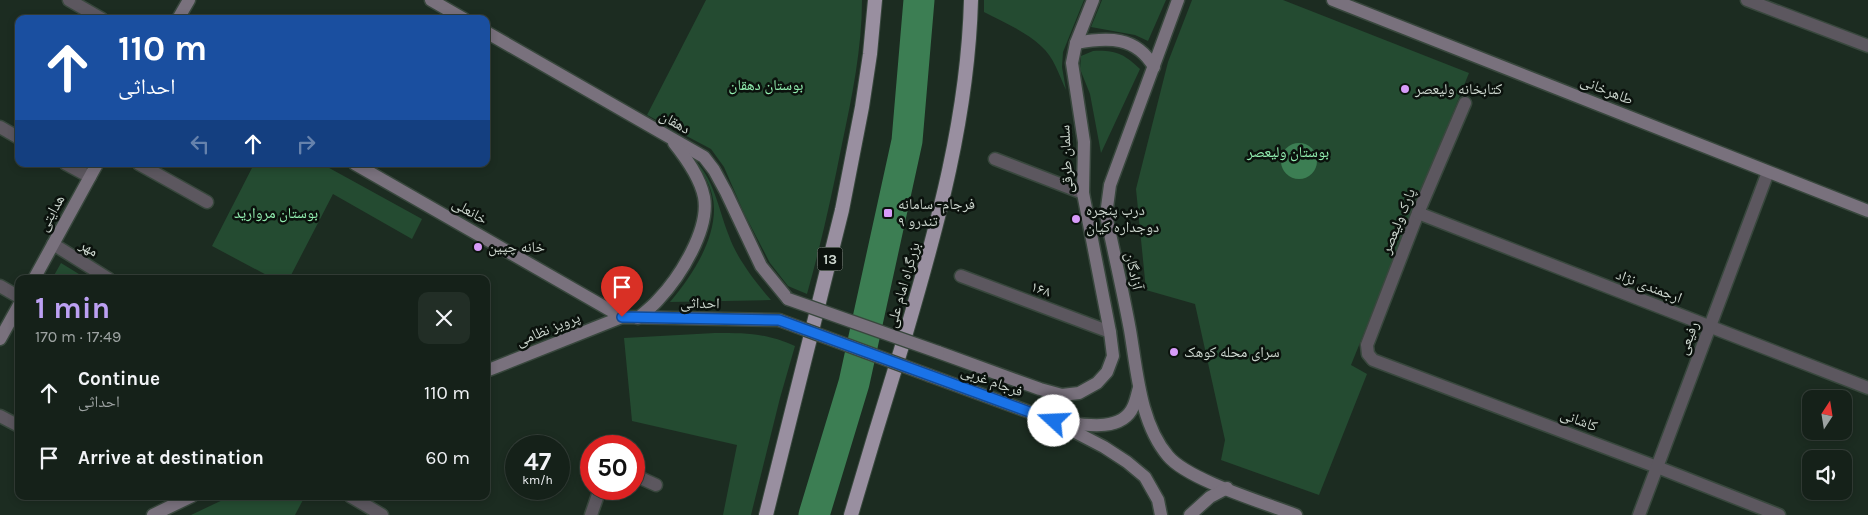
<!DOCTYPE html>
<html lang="en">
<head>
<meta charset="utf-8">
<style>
  body { margin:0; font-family:Karla,"Noto Naskh Arabic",sans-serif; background:#222e26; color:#f1f3f6; height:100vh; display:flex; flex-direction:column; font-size:19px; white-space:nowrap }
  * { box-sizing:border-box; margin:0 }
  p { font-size:16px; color:#9da3a2 }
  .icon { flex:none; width:28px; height:28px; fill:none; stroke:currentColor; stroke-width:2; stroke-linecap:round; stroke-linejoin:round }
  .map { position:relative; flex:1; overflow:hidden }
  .drawer { position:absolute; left:15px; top:275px; width:475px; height:225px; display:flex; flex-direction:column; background:#152119; border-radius:10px; box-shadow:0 2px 8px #0003,0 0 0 1px #343e38 }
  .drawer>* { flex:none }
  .hud { position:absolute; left:15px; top:15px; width:475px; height:152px; border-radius:10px; box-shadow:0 2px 8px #0003,0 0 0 1px #343e38; background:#1a4fa0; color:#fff; overflow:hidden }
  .needle { width:32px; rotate:12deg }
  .controls { position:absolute; left:1802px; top:390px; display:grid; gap:10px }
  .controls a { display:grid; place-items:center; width:50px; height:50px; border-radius:10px; background:#152119; box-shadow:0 2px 8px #0003,0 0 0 1px #343e38; font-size:25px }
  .speed { position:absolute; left:505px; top:435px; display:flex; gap:10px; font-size:25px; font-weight:700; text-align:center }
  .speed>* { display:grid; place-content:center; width:65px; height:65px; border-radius:50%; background:#152119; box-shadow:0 2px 8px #0003,0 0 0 1px #343e38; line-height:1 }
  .speed small { font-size:12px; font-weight:400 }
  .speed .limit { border:8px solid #d22; background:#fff; color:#111 }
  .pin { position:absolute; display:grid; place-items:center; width:42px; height:42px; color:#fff; margin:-51px -21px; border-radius:50% 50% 50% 0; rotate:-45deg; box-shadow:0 0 5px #0007 }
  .pin .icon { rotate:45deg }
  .me { position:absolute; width:55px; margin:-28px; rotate:290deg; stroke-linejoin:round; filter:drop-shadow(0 0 4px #0008) }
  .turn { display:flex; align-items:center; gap:18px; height:105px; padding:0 20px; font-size:22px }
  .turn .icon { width:65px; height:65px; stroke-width:2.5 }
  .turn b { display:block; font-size:35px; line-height:42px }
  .lanes { display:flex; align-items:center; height:48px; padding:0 20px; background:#0003; justify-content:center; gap:25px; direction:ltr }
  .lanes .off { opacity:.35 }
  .round { display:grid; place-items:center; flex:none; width:52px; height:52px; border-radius:10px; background:#222e26 }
  .headline { display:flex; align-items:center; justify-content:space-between; height:85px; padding:0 20px }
  h1 { font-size:30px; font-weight:700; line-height:38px; color:#bca0f2 }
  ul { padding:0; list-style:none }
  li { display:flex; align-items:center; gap:15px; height:65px; padding:0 20px }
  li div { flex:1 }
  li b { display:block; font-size:19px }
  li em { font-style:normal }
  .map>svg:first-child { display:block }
</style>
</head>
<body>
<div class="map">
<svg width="1868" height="515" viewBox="0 0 1868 515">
  <rect width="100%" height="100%" fill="#1c2c21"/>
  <g fill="#244b31">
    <path d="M 706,0 L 862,0 C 862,48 852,97 842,144 C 832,195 821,244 807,294 L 788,286 L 770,263 L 744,213 L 724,167 L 711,149 L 647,115 Z"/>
    <path d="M 984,0 L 1084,0 L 1063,52 L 1062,67 L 1066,90 C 1059,75 1054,57 1041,46 C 1025,31 1003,22 984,12 Z"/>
    <polygon points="1102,0 1166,0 1148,41 1135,35 1091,27"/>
    <polygon points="1192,0 1283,0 1469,73 1351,365 1367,374 1319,495 1221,460 1225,440 1195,304 1146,290 1136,189 1168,62"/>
    <path d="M 1093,51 C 1116,50 1124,54 1140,69 L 1101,153 L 1090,94 L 1080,69 L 1081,56 Z"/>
    <path d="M 691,156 C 715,179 717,206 729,236 C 736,257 756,283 771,300 L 670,302 C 691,277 714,243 714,209 C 714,189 703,171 691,156 Z"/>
    <polygon points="254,164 322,164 422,219 412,239 333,194 289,279 274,279 212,246"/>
    <polygon points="61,263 87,279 52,279"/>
    <path d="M 715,333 C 747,333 765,333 795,346 L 780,398 L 751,515 L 723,515 L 737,445 L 632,421 L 624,338 Z"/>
    <polygon points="231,496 300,496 304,498 295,515 191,515"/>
  </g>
  <circle fill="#3c7e53" cx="1299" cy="161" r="18"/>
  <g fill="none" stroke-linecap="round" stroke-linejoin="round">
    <polyline stroke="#3c7e53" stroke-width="31" points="814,515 854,383 907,141 919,0"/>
    <g stroke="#38473d" stroke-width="15">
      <g id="minor">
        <polyline points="69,0 102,19"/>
        <polyline points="1747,0 1868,46"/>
        <polyline points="1465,103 1418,213 1367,345 1368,354 1373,360 1657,467 1779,515"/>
        <polyline points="0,127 19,138"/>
        <polyline points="995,159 1083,193"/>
        <polyline points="66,164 90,177"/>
        <polyline points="139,164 207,202"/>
        <polyline points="1418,213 1868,388"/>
        <polyline points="53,244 109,279"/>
        <polyline points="961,276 1110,332"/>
        <polyline points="0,286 19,297"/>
        <polyline points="0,416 19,426"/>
        <polyline points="634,475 656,485"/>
        <polyline points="350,496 382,515"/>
        <polyline points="591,515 600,489"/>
        <polyline points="1639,515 1768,172"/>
      </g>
    </g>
    <g stroke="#38473d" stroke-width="15">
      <g id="secondary">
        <polyline points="431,0 464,19"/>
        <path d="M 1178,0 L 1110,185 L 1106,215 C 1114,253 1123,292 1130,330 C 1137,371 1140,423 1168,456 C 1188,480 1265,503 1296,515"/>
        <polyline points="1333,0 1868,211"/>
        <polyline points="178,19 189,0"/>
        <polyline points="486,32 704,157 714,170 726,192 761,266 788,299"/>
        <path d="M 1076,43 C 1108,37 1136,36 1154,67"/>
        <polyline points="355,164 622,317"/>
        <polyline points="34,279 97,164"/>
        <path d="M 638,318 C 645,312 652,307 658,300 C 680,277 710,229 704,197 C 700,177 686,158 674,143"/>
        <polyline points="0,339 19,305"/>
        <polyline points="938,352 1040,389 1062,395 1079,393 1097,383 1107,372 1113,356 1110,332 1083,193 1084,142 1072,63 1076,43 1093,0"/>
        <polyline points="486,371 622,317 779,320"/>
        <polyline points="931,376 1054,421 1104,447 1127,462 1145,477 1158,500 1161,515"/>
        <path d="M 1063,422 C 1085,425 1122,432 1133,407 C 1136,401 1137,394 1139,388"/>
        <polyline points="153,515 192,496"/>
        <polyline points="1190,515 1210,497 1227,488"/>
      </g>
    </g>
    <g stroke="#38473d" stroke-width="16">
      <g id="trunk">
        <polyline points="766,515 842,210 862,107 870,54 875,0"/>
        <path d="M 851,515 C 869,454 887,394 906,333 C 938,224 968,115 971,0"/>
      </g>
    </g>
    <use href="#minor" stroke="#5c575f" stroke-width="12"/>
    <use href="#secondary" stroke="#79717d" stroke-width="12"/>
    <use href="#trunk" stroke="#998fa0" stroke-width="14"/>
    <g stroke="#38473d" stroke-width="15" stroke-linecap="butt">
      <g id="secondary-bridge">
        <polyline points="788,299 938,352"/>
        <polyline points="779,320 931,376"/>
      </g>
    </g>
    <use href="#secondary-bridge" stroke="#79717d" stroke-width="12"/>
  </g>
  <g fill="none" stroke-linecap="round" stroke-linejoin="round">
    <g stroke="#114b97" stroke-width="12">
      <polyline id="route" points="622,317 779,320 1054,421"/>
    </g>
    <use href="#route" stroke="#1a73e8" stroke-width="9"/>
  </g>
  <g fill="#d79bf9" stroke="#0b120d" stroke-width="2">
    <circle cx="1405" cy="89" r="5"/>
    <rect x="883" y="208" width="10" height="10" rx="2.5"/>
    <circle cx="1076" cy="219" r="5"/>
    <circle cx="478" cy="247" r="5"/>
    <circle cx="1174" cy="352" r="5"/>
  </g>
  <g text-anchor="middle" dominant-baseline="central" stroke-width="5" stroke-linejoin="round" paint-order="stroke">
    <rect fill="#0b120d" stroke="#939c95" stroke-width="1" x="817.5" y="247.5" width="25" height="23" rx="4"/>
    <g font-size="14" font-weight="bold" fill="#cdd7cf">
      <text x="830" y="259">13</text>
    </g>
    <g font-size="15" fill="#94f1b2" stroke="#0b120d">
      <text x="766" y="85">بوستان دهقان</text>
      <text x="1288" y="152">بوستان ولیعصر</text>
      <text x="276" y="213">بوستان مروارید</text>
    </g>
    <g font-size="15" fill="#cdd7cf" stroke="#0b120d" text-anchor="start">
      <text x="1415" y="89">کتابخانه ولیعصر</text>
      <text x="898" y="204">فرجام- سامانه<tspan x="898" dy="17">۹ تندرو</tspan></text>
      <text x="1086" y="210">درب پنجره<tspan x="1086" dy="17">دوجداره کیان</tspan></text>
      <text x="488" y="247">خانه چپین</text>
      <text x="1184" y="352">سرای محله کوهک</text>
    </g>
    <g font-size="15" fill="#cdd7cf" stroke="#0b120d">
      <text transform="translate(1607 90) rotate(22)">طاهرخانی</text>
      <text transform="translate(675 122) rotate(30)">دهقان</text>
      <text transform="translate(1066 159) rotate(-93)">سلمان طرقی</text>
      <text transform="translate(470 211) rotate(30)">خانعلی</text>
      <text transform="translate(51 213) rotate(-61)">هدایتی</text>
      <text transform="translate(1398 221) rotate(-68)">پارک ولیعصر</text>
      <text transform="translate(89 248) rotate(31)">مهر</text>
      <text transform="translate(1134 271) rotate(78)">آزادگان</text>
      <text transform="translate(903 285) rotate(-74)">بزرگراه امام علی</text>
      <text transform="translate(1649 286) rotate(21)">ارجمندی نژاد</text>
      <text transform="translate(1041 289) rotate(20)">۱۶۸</text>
      <text transform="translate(700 303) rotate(1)">احداثی</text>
      <text transform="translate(548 329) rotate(-22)">پرویز نظامی</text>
      <text transform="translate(1688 338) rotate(-69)">رفیعی</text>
      <text transform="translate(992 381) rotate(20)">فرجام غربی</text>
      <text transform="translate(1579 420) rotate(21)">کاشانی</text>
    </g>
  </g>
</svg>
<div class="controls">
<a><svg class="needle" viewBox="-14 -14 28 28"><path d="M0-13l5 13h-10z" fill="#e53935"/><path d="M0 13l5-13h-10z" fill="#9da3a2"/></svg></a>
<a><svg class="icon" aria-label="sound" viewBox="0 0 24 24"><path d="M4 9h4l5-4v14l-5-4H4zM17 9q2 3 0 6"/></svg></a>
</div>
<div class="speed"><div>47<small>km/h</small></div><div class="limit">50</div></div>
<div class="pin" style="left:622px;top:317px;background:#d93025"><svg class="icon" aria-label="arrive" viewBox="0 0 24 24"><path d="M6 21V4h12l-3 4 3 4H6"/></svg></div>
<svg class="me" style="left:1054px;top:421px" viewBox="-20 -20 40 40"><circle r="19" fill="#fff"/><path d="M0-13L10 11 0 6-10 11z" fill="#1a73e8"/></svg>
<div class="hud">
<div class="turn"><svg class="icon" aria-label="ahead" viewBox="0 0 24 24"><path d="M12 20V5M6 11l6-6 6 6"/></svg><div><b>110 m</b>احداثی</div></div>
<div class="lanes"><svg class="icon off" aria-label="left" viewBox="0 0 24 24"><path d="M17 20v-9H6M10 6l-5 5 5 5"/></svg><svg class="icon" aria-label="ahead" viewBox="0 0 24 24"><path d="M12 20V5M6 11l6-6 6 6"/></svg><svg class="icon off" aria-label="right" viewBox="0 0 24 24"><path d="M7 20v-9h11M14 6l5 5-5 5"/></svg></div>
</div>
<section class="drawer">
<div class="headline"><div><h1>1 min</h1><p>170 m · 17:49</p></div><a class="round"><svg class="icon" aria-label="close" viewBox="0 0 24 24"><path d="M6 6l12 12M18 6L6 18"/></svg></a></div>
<ul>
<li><svg class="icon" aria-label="ahead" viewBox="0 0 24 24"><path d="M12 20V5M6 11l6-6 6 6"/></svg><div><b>Continue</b><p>احداثی</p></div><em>110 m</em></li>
<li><svg class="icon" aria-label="arrive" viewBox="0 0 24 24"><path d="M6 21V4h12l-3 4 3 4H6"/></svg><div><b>Arrive at destination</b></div><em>60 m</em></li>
</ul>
</section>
</div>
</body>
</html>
